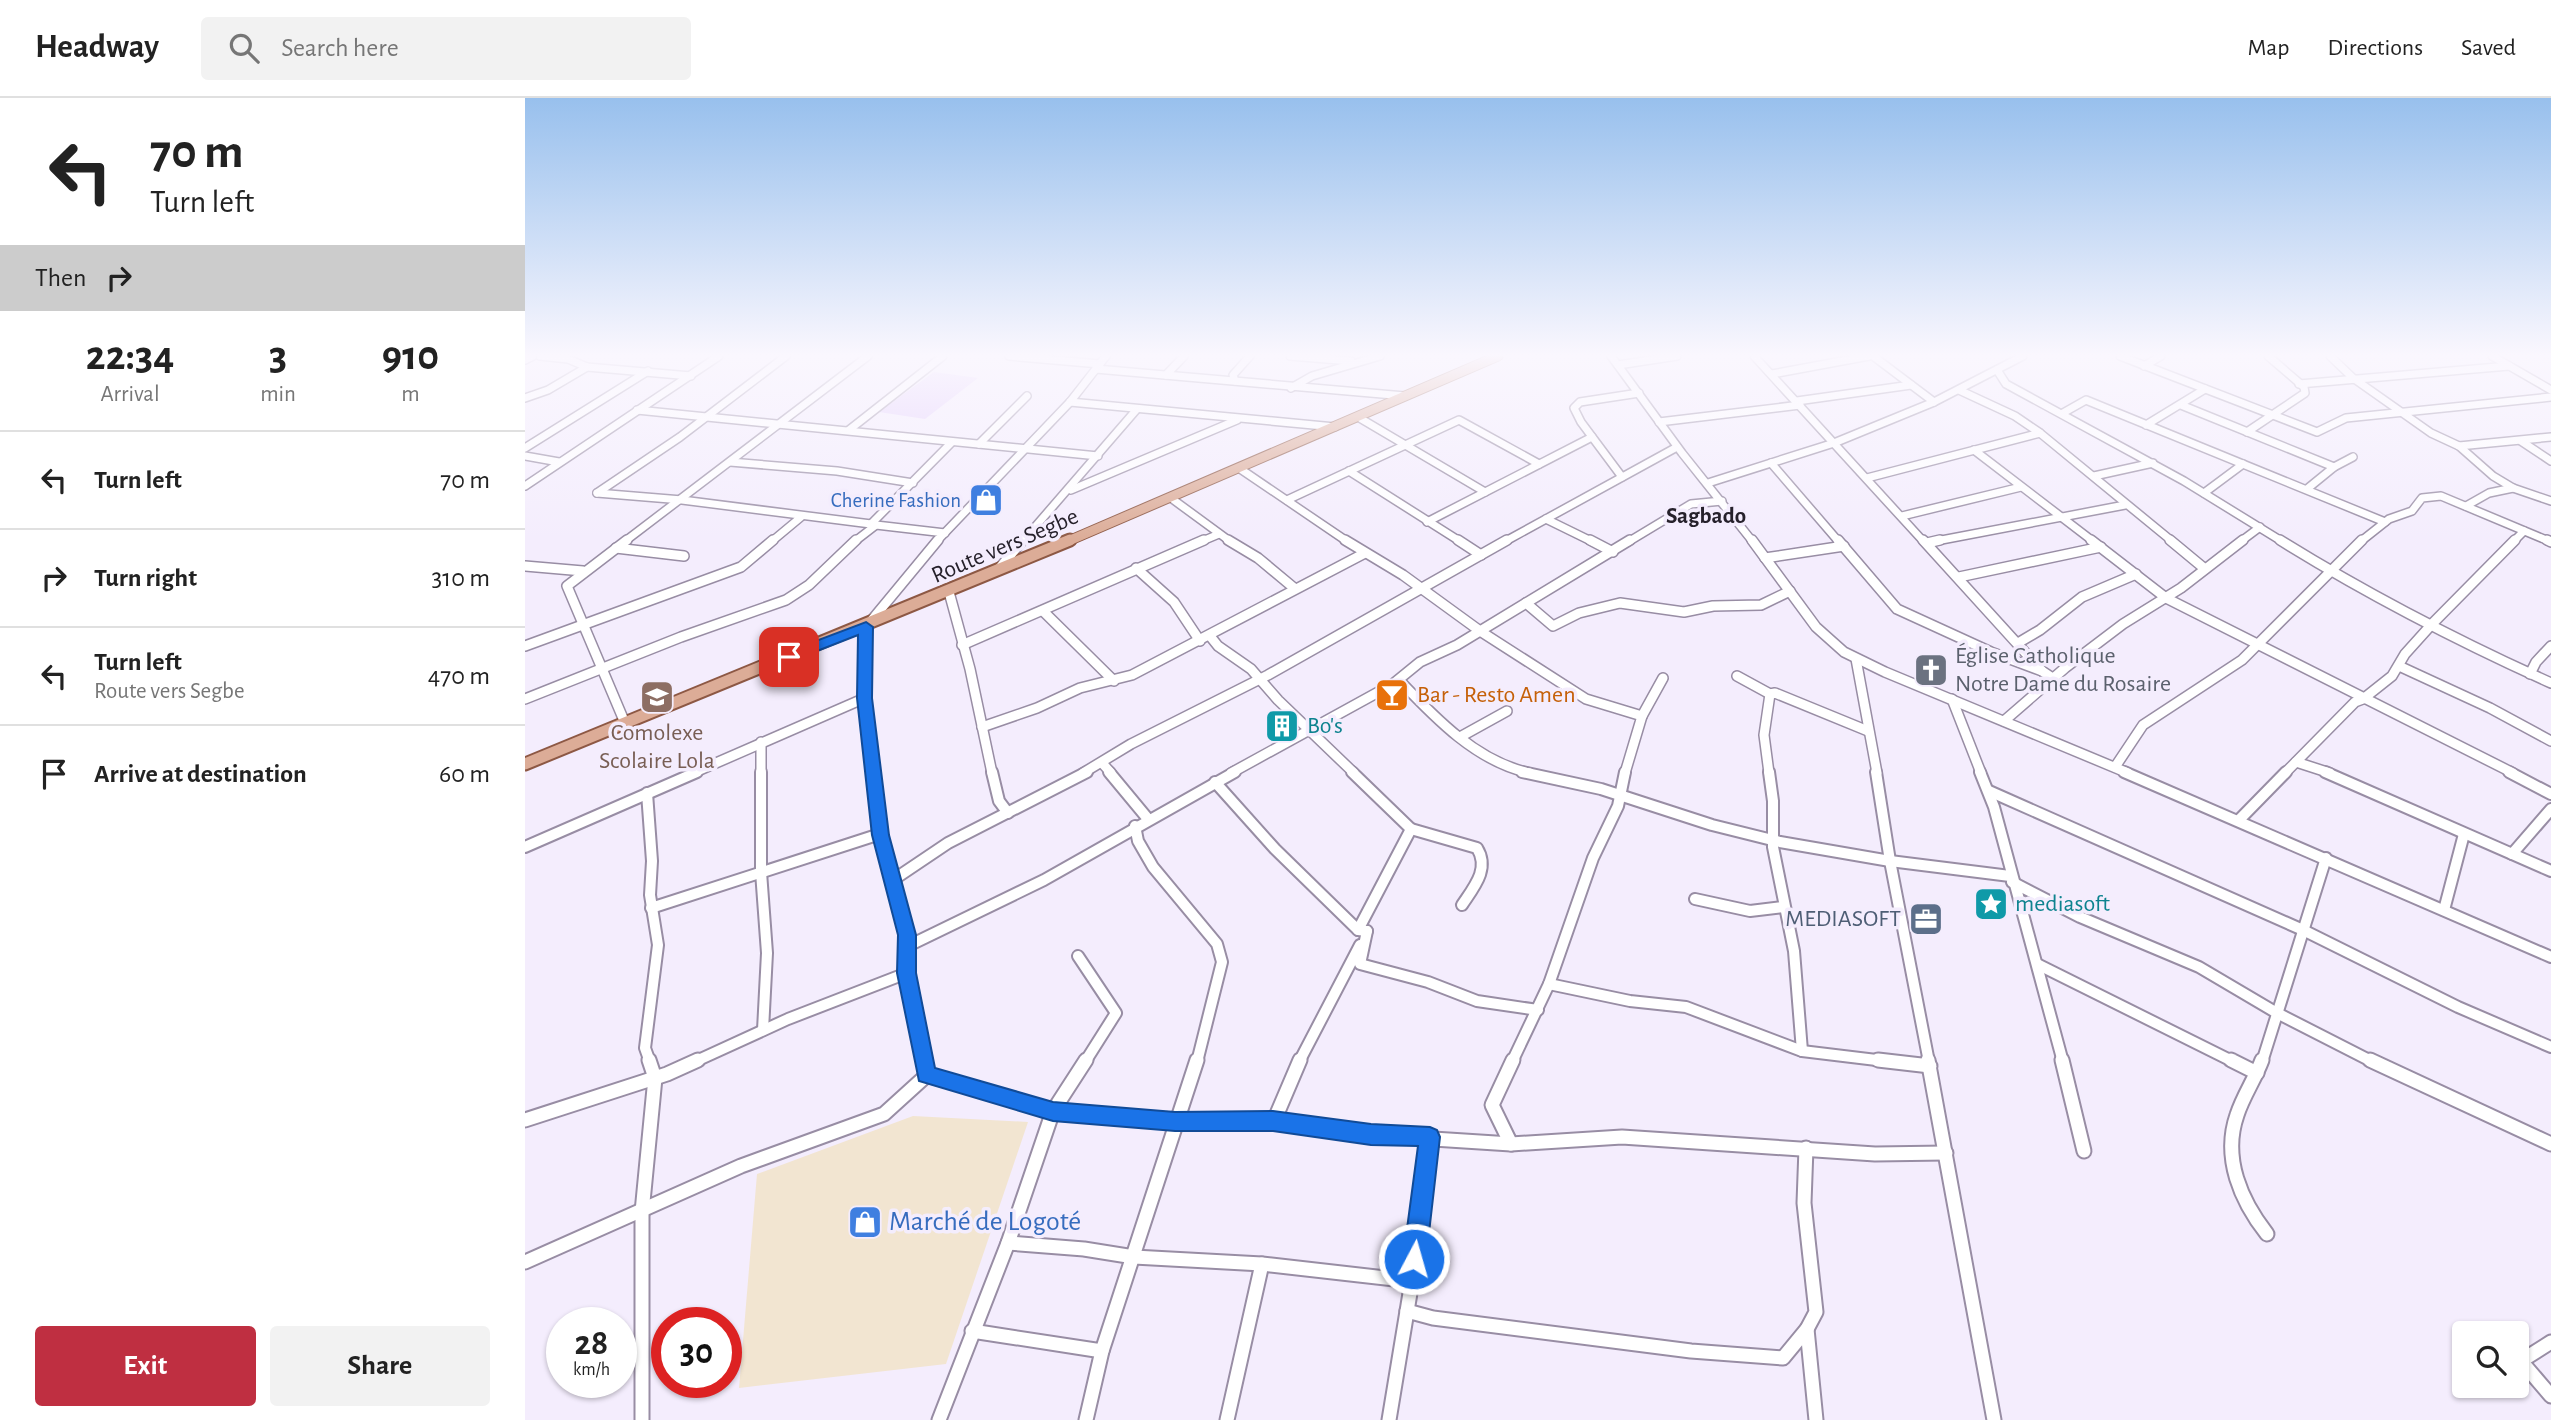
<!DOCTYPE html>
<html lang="en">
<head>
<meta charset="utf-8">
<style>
  body { margin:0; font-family:"Alegreya Sans",sans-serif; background:#f2f2f2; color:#222; height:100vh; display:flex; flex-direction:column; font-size:26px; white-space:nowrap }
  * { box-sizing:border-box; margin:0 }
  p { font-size:23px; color:#767676 }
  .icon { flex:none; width:38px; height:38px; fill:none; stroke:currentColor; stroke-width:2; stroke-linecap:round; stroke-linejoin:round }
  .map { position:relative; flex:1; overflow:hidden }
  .details { display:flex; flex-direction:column; background:#fff; width:525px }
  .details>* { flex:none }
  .guide { background:#fff; color:#222; overflow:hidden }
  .fabs { position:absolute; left:1927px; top:1223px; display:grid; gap:14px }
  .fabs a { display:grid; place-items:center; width:77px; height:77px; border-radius:7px; background:#fff; box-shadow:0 2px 5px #0004; font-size:35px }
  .speed { position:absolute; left:21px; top:1209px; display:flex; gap:14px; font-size:35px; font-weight:700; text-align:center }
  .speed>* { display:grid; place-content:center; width:91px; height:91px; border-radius:50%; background:#fff; box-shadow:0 2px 5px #0004; line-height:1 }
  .speed small { font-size:18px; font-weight:400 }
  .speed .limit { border:10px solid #d22; background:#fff; color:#111 }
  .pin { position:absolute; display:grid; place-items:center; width:60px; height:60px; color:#fff; margin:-30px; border-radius:14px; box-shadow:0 4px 10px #0006 }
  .me { position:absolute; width:77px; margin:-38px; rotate:6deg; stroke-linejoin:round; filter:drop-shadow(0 0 5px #0008) }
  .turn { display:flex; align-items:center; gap:24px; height:147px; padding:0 35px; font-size:32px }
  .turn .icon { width:91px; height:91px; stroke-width:2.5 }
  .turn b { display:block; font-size:49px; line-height:60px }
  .then { display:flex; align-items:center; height:66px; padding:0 35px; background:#0003; gap:14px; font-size:26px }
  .eta { display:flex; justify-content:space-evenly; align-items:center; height:119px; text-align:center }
  .eta b { font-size:42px; font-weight:700; line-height:49px }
  .cta { display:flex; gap:14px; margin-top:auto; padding:14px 35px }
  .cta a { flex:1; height:80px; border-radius:7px; background:#bf2f41; color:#fff; font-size:28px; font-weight:700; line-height:80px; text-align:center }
  .cta a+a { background:#f2f2f2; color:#222 }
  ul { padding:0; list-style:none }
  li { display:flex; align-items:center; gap:21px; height:98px; padding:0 35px; border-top:2px solid #e0e0e0 }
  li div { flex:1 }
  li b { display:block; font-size:26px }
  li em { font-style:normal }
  header { display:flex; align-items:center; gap:42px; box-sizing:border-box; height:98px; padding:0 35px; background:#fff; border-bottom:2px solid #e0e0e0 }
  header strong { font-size:33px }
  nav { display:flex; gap:38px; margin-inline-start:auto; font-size:24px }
  .search { width:490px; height:63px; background:#f2f2f2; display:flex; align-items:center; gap:18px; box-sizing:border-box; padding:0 24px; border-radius:7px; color:#767676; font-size:26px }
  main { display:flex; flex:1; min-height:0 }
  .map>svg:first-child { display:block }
</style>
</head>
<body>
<header>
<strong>Headway</strong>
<div class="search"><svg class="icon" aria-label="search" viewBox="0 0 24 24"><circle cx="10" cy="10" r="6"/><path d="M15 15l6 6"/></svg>Search here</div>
<nav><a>Map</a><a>Directions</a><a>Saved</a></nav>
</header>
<main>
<section class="details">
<div class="guide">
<div class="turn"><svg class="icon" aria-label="left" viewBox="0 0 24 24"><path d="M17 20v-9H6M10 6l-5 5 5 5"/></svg><div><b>70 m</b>Turn left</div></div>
<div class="then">Then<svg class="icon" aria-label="right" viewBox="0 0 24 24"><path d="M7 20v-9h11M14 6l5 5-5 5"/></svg></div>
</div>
<div class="eta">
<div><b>22:34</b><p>Arrival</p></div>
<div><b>3</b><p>min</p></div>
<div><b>910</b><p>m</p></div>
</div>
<ul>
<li><svg class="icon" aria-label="left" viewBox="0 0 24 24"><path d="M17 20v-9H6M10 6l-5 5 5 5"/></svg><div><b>Turn left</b></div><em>70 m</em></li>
<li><svg class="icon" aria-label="right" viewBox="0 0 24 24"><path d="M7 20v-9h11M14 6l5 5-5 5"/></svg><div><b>Turn right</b></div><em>310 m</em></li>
<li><svg class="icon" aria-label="left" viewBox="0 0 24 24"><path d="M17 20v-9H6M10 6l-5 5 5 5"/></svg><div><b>Turn left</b><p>Route vers Segbe</p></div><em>470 m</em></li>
<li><svg class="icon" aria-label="arrive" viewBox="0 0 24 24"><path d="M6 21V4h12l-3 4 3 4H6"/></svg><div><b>Arrive at destination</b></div><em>60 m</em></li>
</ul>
<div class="cta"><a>Exit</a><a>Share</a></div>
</section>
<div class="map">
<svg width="2026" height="1322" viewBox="0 0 2026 1322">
  <rect width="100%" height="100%" fill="#f4edfd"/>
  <polygon fill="#f2e5d1" points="388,1018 503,1024 421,1266 214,1290 232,1076"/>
  <polygon fill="#e3cefb" points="409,274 453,280 400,321 354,314"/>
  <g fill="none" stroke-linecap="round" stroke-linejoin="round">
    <g stroke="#988da4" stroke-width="10">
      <g id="minor-far3">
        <polyline points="15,258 43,261 62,269 166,278"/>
        <polyline points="484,258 575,266"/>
        <polyline points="765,258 826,263"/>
        <polyline points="1086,258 1157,355 1228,444"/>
        <polyline points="1229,258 1399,444"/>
        <polyline points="1348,258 1409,304"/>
        <polyline points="1595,258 1792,334 1821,320 2026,299"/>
        <polyline points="1805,258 1828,280 1906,335 1934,348 1968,378 1988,390 2026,403"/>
        <polyline points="1967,258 2026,292"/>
        <polyline points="0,262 8,258"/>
        <polyline points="1093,267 1152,258"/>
        <polyline points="1619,268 1636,258"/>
        <polyline points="571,271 880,298"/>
        <polyline points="1472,272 1481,286 1659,383 1758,444"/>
        <polyline points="1247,276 1344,258"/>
        <polyline points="641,277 659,258"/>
        <polyline points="710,283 708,277 725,258"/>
        <polyline points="1774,286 1984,268"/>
        <polyline points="766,290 787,278 855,258"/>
        <polyline points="1434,292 1490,318 1515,335 1648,444"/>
        <polyline points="0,300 23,292 62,269"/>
        <polyline points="1272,303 1386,287"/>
        <polyline points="545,304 810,329"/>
        <polyline points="1656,307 1809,369"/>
        <polyline points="112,312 573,358"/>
        <polyline points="1538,315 1561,302 1860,424"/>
        <polyline points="833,319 960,394"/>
        <polyline points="1134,324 1275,307"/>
        <polyline points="1621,327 1680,291"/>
        <polyline points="324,332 418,258"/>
        <polyline points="1722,334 1780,295 1779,289 1743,258"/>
        <polyline points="1996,343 2026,363"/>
        <polyline points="454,346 502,298"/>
        <polyline points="1934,348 2026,339"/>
        <polyline points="0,350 123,273"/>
        <polyline points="1449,352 1569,444"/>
        <polyline points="0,358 34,364"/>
        <polyline points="205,364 312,373 388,385"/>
        <polyline points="1246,365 1314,444"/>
        <polyline points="714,370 823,444"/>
        <polyline points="824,373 936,444"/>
        <polyline points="1569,378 1628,365"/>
        <polyline points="1097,379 1056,324 1049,310 1055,304 1114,295"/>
        <polyline points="1342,380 1515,335"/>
        <polyline points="1183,385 1309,345 1409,304 1498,258"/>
        <polyline points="0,388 194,258"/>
        <polyline points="1782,391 1809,369 1828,359"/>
        <polyline points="546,392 712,322"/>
        <polyline points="72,395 157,402 346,426"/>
        <polyline points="72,395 155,339 261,258"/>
        <polyline points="1679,395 1718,366"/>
        <polyline points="646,400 706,444"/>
        <polyline points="762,402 934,322 1014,366"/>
        <polyline points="1941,408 1964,395 1988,390"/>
        <polyline points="1377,418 1496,389"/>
        <polyline points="1021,421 1068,444"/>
        <polyline points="902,424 1067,339"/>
        <polyline points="346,426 427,344"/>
        <polyline points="351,427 420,435"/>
        <polyline points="99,444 343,258"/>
        <polyline points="246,444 276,419"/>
        <polyline points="329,444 351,427 346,426"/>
        <polyline points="411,444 545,304 581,258"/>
        <polyline points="497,444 612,311"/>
        <polyline points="675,444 694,436"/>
        <polyline points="979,444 1152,349"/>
        <polyline points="1103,444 1166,406 1197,403"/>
        <polyline points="1406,444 1600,407"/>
        <polyline points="1715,444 1735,429"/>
        <polyline points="1835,444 1864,421 1887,413 1897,400 1916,398 2026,444"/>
        <polyline points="1988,444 1999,433"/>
      </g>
    </g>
    <g stroke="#988da4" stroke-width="12">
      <g id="minor-far2">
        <polyline points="703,442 733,460 769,490"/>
        <polyline points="820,442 878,477 955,533 1061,601 1117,618 1100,675"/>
        <polyline points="933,442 956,457"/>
        <polyline points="1065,442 1088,454"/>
        <polyline points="1227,442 1291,529 1319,554 1360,574 1603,675"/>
        <polyline points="1313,442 1372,511 1466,554 1517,573 1529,581"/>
        <polyline points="1398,442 1517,573"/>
        <polyline points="1566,442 1641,500 1988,675"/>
        <polyline points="1645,442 1680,471"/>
        <path d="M 1755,442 C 1842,496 1933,543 2026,585"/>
        <polyline points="2022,442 2026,444"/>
        <polyline points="1402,445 1415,442"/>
        <polyline points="91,450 159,458"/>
        <polyline points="1240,460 1319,448"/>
        <polyline points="0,468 58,473"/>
        <polyline points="611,470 649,504 675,543"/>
        <polyline points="473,472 498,442"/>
        <polyline points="1434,479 1576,449"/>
        <polyline points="424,494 445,571 467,675"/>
        <polyline points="1001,505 1028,528 1054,515 1095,505 1159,514 1188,508 1236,507 1265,493"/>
        <polyline points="518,513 589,583"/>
        <polyline points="685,538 693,548 726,571 753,602 829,675"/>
        <polyline points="1493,545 1515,532 1557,499 1611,476"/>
        <polyline points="437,547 679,442"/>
        <polyline points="0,548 216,469 248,442"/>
        <polyline points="1331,561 1352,675"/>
        <polyline points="1874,568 1965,610 2026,643"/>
        <polyline points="2005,576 2011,564 2026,548"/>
        <polyline points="1212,578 1245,596 1250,595 1343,633"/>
        <path d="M 874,582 C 910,620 952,664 1005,675"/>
        <polyline points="0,601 156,539 261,502 284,487 331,442"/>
        <polyline points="1427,601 1456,675"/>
        <polyline points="1117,618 1138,580"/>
        <polyline points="1479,623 1540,570 1598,526 1656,490 1718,442"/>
        <polyline points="100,625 42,488 102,442"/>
        <polyline points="457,629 512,610 555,590 607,577 840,455"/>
        <polyline points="935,639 982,613"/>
        <polyline points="236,644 236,675"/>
        <polyline points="1771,664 1805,675"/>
        <polyline points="577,665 586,675"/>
        <polyline points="1590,669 1618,627 1717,562 1837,442"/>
        <polyline points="168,675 340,600"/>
        <polyline points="348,675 340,600 341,529 413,442"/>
        <polyline points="558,675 606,646 743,577 982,442"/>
        <polyline points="706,675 868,586 895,564 932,547 1105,442"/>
        <polyline points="1244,675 1239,637 1245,596"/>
        <polyline points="1760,675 1830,604 1838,601 1867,578 1880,556 1907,526 1990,442"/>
      </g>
    </g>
    <g stroke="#988da4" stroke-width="14">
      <g id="minor-far1">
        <polyline points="236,674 236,774 242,855 238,932"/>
        <polyline points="348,674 355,736 382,837 382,875 399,964"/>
        <polyline points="467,674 474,703 483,715"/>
        <polyline points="584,674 623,721"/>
        <polyline points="827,674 886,731 833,832 842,833"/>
        <polyline points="997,674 1076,691 1187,727 1255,744 1365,763 1485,778"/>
        <polyline points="1244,674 1248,703 1248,749 1269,853 1277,953"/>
        <polyline points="1351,674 1365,763 1404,964"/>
        <polyline points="1455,674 1469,709 1538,964"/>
        <polyline points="1599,674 2026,859"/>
        <polyline points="1800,674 2026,773"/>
        <polyline points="1984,674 2026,696"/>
        <polyline points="690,684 750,751 833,832"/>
        <polyline points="1464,693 1778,832 1933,909 2026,949"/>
        <polyline points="122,695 127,763 125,797 133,847 120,950 125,964"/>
        <polyline points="1714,722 1761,674"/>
        <polyline points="610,728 613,743 628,769 692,846 697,864 672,964"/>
        <path d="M 886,731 L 952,750 C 965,771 949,789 937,807"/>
        <polyline points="0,749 172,674"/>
        <polyline points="1987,756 2026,711"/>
        <polyline points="368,782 423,745 562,674"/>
        <polyline points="1487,784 1555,819 1674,869 1752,915 1848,964"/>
        <polyline points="1170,801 1225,813 1258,809"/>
        <polyline points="126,810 355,736"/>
        <polyline points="1919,812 1939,736"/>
        <polyline points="842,833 835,866 903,884 952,903 1013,912"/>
        <polyline points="383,848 519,782 710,674"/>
        <polyline points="553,858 591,915 560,964"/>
        <polyline points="1512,866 1709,964"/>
        <polyline points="1024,886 1105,903 1161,909 1277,953 1368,964"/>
        <polyline points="169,964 263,921 382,875"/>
        <polyline points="774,964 835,847"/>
        <polyline points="987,964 1024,886 1068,760 1093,708 1100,674"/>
        <polyline points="1737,964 1801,760"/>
      </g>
    </g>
    <g stroke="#988da4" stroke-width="17">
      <g id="minor">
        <polyline points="399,962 402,977"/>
        <polyline points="1353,962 1405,968"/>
        <polyline points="1403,962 1469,1322"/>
        <polyline points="1537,962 1559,1053"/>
        <polyline points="1706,962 1732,975"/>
        <path d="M 1737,962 C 1730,981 1718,998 1712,1017 C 1697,1060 1716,1103 1742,1136"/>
        <polyline points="1845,962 2026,1046"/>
        <polyline points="402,977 528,1013 650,1024 749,1023 846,1037 986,1046 1097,1039 1350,1056 1421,1055"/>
        <polyline points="0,1022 142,976 173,962"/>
        <polyline points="749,1023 775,962"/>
        <polyline points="986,1046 967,1007 988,962"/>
        <polyline points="483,1145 559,1151 609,1159 737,1166 887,1183"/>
        <polyline points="0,1164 216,1068 359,1016 402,977"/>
        <polyline points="882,1213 908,1220 1166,1253 1258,1260 1282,1231 1291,1214 1279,1105 1281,1050"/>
        <polyline points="1282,1231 1291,1322"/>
        <polyline points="447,1233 577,1253"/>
        <polyline points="1996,1263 2026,1244"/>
        <polyline points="1992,1264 1996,1263 2026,1298"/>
        <polyline points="117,1322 117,1114 130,980 124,962"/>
        <polyline points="414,1322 483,1145 528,1013 561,962"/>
        <polyline points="561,1322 577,1253 672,962"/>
        <polyline points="702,1322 737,1166"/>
        <polyline points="864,1322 887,1183 905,1039"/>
      </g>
    </g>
    <g stroke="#8d5844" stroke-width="11">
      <polyline id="major-far1" points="541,444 973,258"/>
    </g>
    <g stroke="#8d5844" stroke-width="15">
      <polyline id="major" points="0,666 545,442"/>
    </g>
    <use href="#minor-far3" stroke="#fff" stroke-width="7"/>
    <use href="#minor-far2" stroke="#fff" stroke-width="9"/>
    <use href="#minor-far1" stroke="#fff" stroke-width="10"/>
    <use href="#minor" stroke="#fff" stroke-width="13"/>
    <use href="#major-far1" stroke="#dcac97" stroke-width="9"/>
    <use href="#major" stroke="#dcac97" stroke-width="11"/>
  </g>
  <linearGradient id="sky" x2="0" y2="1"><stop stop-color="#98c0ed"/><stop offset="0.58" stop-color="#faf7fe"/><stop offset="1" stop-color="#faf7fe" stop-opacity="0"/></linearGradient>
  <rect width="2026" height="443" fill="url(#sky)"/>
  <polygon fill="#1a73e8" stroke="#114b97" stroke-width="2" points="341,524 348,529 347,600 364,737 391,837 391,875 410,970 528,1004 650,1014 748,1013 846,1026 905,1029 912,1032 915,1039 901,1161 897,1169 889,1173 881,1169 878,1161 893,1048 846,1047 748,1033 650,1033 528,1023 394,983 372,875 373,837 347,737 332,600 333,537 269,562 264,564 257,559 259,555"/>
  <defs>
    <g id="shop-square" transform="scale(1.75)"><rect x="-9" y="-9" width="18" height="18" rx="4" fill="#3f7fe0" stroke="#f4edfd"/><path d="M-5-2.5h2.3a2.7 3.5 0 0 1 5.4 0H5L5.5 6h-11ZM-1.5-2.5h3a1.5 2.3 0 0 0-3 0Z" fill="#fff"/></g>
    <g id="church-square" transform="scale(1.75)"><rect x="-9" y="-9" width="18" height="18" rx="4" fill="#6b7280" stroke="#f4edfd"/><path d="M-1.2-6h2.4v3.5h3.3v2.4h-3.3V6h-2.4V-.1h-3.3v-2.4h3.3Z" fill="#fff"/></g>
    <g id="bar-square" transform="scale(1.75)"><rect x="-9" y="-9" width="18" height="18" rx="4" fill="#e8710a" stroke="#f4edfd"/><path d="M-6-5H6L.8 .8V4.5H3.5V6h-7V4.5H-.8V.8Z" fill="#fff"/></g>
    <g id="school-square" transform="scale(1.75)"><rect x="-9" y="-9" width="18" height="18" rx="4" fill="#8d6e63" stroke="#f4edfd"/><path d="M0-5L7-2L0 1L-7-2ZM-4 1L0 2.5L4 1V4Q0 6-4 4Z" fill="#fff"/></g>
    <g id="building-square" transform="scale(1.75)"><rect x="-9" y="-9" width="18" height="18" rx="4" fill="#0f9aa8" stroke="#f4edfd"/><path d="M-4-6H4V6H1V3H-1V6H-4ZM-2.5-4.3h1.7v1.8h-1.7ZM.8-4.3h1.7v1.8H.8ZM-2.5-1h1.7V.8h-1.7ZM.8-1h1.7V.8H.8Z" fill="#fff"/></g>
    <g id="sight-square" transform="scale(1.75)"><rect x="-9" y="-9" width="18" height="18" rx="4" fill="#0f9aa8" stroke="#f4edfd"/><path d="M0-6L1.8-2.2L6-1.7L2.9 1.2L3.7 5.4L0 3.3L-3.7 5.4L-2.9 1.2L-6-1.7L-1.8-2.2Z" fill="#fff"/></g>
    <g id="office-square" transform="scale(1.75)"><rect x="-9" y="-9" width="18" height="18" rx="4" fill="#5c6f8a" stroke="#f4edfd"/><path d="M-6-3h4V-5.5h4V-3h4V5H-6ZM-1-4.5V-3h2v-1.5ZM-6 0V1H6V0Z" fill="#fff"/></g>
  </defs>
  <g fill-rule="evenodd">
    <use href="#shop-square" x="461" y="402"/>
    <use href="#church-square" x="1406" y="572"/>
    <use href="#bar-square" x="867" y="597"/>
    <use href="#school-square" x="132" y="599"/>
    <use href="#building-square" x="757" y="628"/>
    <use href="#sight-square" x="1466" y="806"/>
    <use href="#office-square" x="1401" y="821"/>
    <use href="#shop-square" x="340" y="1124"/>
  </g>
  <g text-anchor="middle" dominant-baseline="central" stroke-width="7" stroke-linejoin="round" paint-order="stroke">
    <g font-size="21" fill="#366cbe" stroke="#f4edfd" text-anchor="end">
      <text x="436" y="402">Cherine Fashion</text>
    </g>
    <g font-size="23" font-weight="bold" fill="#26212b" stroke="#f4edfd">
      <text x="1181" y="418">Sagbado</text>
    </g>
    <g font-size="24" fill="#26212b" stroke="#f4edfd">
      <text transform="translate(480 448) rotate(-23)">Route vers Segbe</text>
    </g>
    <g font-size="24" fill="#5b616d" stroke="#f4edfd" text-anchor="start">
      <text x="1430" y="558">Église Catholique<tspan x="1430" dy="28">Notre Dame du Rosaire</tspan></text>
    </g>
    <g font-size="24" fill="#c56008" stroke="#f4edfd" text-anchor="start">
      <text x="892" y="597">Bar - Resto Amen</text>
    </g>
    <g font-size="24" fill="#0d838f" stroke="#f4edfd" text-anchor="start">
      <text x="782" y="628">Bo's</text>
      <text x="1490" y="806">mediasoft</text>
    </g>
    <g font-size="24" fill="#785e54" stroke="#f4edfd">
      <text x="132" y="635">Comolexe<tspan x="132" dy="28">Scolaire Lola</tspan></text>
    </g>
    <g font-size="24" fill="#4e5e75" stroke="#f4edfd" text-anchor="end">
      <text x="1376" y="821">MEDIASOFT</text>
    </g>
    <g font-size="28" fill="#366cbe" stroke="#f4edfd" text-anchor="start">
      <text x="364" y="1124">Marché de Logoté</text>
    </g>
  </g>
</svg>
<div class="fabs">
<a><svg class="icon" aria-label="search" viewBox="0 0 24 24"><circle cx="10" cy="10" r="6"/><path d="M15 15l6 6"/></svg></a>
</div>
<div class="speed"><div>28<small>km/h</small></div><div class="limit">30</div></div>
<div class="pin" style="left:264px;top:559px;background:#d93025"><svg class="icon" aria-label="arrive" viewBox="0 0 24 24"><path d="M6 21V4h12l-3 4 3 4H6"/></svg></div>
<svg class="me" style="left:889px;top:1161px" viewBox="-20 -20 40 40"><circle r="17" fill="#1a73e8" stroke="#fff" stroke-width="3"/><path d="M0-11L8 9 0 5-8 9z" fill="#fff"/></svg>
</div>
</main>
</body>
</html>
